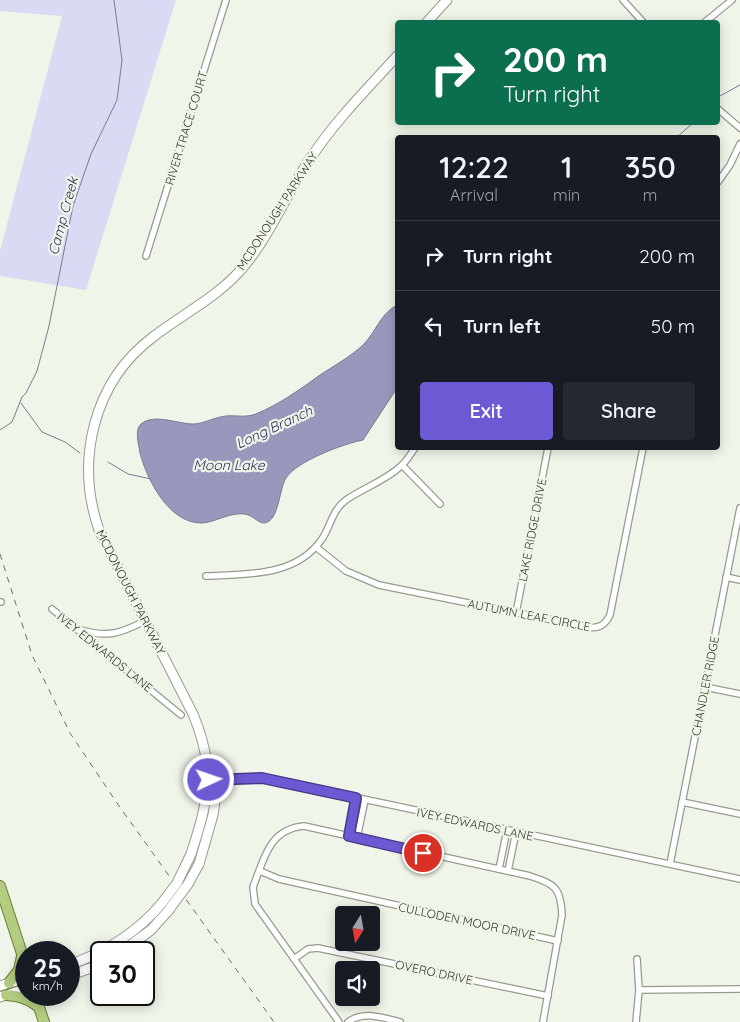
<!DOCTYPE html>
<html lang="en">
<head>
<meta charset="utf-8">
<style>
  body { margin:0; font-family:Quicksand,sans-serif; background:#242831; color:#f1f3f6; height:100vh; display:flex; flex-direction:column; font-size:19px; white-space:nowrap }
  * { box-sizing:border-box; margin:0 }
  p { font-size:16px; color:#9ea1a6 }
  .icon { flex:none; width:28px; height:28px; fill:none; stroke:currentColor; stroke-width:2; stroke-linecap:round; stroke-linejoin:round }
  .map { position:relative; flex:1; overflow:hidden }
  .sheet { position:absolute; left:395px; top:135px; width:325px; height:315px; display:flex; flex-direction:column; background:#171b24; border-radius:5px; box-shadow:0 2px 12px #0003 }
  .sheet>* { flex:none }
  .top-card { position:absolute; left:395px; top:20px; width:325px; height:105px; border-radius:5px; box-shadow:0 2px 12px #0003; background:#0b6e4f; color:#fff; overflow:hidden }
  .needle { width:32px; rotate:191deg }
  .buttons { position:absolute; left:335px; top:906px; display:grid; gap:10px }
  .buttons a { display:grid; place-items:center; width:45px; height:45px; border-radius:5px; background:#171b24; box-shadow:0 2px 12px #0003; font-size:25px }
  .speed { position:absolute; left:15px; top:941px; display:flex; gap:10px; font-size:25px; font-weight:700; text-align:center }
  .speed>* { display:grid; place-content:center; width:65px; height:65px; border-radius:50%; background:#171b24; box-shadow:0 2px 12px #0003; line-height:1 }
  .speed small { font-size:12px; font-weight:400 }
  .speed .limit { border:2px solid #111; border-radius:8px; background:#fff; color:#111 }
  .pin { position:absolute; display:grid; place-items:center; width:42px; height:42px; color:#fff; margin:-21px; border:2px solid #fff; border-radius:50%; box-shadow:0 1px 5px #0007 }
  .me { position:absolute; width:55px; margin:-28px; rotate:87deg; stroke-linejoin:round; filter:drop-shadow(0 0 4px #0008) }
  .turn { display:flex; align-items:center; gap:18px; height:105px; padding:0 25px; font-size:22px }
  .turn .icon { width:65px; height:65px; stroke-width:2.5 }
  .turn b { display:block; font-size:35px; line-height:42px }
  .eta { display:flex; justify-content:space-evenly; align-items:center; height:85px; text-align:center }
  .eta b { font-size:30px; font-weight:600; line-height:35px }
  .button { display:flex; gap:10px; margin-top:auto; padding:10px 25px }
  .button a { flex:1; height:58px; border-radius:5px; background:#6c59d3; color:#fff; font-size:20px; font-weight:600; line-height:58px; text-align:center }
  .button a+a { background:#242831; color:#f1f3f6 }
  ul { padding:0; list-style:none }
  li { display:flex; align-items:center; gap:15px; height:70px; padding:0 25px; border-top:1px solid #363941 }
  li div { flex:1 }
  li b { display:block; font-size:19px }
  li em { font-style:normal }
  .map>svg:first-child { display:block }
</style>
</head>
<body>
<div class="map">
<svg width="740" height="1022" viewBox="0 0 740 1022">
  <rect width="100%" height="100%" fill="#eff5e8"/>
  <polygon fill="#dadaf5" points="0,0 176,0 86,290 0,276 0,251 62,16 0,11"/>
  <path fill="#9998bc" stroke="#7b7b92" d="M 397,305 L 398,387 L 395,391 L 363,440 C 343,444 297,461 286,478 C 279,489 279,522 264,523 C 256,523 253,512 237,514 C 225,515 212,523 201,523 C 169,523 147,480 140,453 C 139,445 134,430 141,424 C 154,413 178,424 193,424 C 204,424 214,417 226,416 C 236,415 245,418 256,414 C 280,404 299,390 320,375 C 335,365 350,357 363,345 C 376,332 380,314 397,305 Z"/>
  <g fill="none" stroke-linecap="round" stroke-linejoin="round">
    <g stroke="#7b7b92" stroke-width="1">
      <polyline points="720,96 740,85"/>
      <polyline points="676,138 694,122"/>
      <polyline points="21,403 42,432 65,442 80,453"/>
      <polyline points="0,430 12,422 22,397 26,393 37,371 49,326 73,206 91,154 117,100 122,60 114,0"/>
      <polyline points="108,462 128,474 151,479"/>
    </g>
    <g stroke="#969b90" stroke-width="8">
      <g id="street">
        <polyline points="623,0 643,22"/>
        <polyline points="705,22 732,0"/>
        <polyline points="718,109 740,128"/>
        <polyline points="718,182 730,165 740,144"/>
        <polyline points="146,256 226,0"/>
        <polyline points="402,465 440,504"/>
        <path d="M 316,547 L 346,571 L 379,585 L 588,627 C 599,629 605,625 610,615 L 643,448"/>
        <path d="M 206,576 C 247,574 296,577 322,539 C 331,526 332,510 346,500 C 363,488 385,481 401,466 C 407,461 411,453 415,448"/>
        <polyline points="726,577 740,580"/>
        <polyline points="0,602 1,602"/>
        <polyline points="52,609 181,715"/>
        <polyline points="516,613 548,448"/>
        <path d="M 81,630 C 108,638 121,633 145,621"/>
        <polyline points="705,687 740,694"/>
        <polyline points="209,780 262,778 283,782 740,879"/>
        <polyline points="682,802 740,814"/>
        <polyline points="349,836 357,798"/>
        <polyline points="357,838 365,800"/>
        <polyline points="670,864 740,508"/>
        <polyline points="499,869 507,830"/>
        <polyline points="260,871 279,879 558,941"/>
        <polyline points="508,871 516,832"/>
        <polyline points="294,959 308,949 318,948 548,996"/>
        <polyline points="639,990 740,989"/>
        <path d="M 339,1022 L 255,904 L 253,887 C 264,859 269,829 304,826 L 530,876 C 555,884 561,888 562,915 L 543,1022"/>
        <path d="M 348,1022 C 364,1010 383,1018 400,1022"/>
        <polyline points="636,1022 639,990 637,959"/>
      </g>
    </g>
    <g stroke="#969b90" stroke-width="11">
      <g id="secondary">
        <polyline points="427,22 447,0"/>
        <path d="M 191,854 C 209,798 216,769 193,714 L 99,530 C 75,461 93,382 153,337 C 184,313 220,296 245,265 C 271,233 287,193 310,159 C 335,121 367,89 398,55"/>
        <polyline points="199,864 213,815 215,801 210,782"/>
        <polyline points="121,952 151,930 168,911"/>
        <path d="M 69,965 C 106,952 137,933 162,903"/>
        <polyline points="69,976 101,964"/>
        <polyline points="0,986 26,978"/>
        <polyline points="0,997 26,989"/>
      </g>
    </g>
    <g stroke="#67802f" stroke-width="12">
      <g id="primary">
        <polyline points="0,886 26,966"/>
        <polyline points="9,983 19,970 22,956"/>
        <path d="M 6,995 C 19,996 28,998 39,1007"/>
        <polyline points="35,995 44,1022"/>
      </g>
    </g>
    <use href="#street" stroke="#fff" stroke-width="5.5"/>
    <use href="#secondary" stroke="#fff" stroke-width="9"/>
    <use href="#primary" stroke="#b4cb82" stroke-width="10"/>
    <polyline stroke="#6c6f67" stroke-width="1" stroke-dasharray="6 6" stroke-linecap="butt" points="0,554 32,655 70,733 119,806 274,1022"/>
    <g stroke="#969b90" stroke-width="11" stroke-linecap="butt">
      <g id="secondary-bridge">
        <polyline points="162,903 177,883 191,854"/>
        <polyline points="168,911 188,884 199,864"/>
      </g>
    </g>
    <use href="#secondary-bridge" stroke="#fff" stroke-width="9"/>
  </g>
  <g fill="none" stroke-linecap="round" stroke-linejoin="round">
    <g stroke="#463a89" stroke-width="12">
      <polyline id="route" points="209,780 262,778 356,798 349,836 423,853"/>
    </g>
    <use href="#route" stroke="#6c59d3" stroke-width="9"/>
  </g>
  <g text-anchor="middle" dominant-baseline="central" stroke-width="4.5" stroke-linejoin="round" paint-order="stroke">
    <g font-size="12" fill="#343631" stroke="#eff5e8">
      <text transform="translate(186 128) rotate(-73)">RIVER TRACE COURT</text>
      <text transform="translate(277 211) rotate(-57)">MCDONOUGH PARKWAY</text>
      <text transform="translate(532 530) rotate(-79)">LAKE RIDGE DRIVE</text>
      <text transform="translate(131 592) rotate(63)">MCDONOUGH PARKWAY</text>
      <text transform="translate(529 615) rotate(11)">AUTUMN LEAF CIRCLE</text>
      <text transform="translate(105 652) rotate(39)">IVEY EDWARDS LANE</text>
      <text transform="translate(705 686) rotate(-79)">CHANDLER RIDGE</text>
      <text transform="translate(475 824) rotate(12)">IVEY EDWARDS LANE</text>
      <text transform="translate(467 921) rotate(12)">CULLODEN MOOR DRIVE</text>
      <text transform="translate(434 972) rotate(12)">OVERO DRIVE</text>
    </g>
    <g font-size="14" font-style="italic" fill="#312c5b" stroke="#eff5e8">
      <text transform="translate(63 216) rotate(-75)">Camp Creek</text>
      <text transform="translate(274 427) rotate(-25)">Long Branch</text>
      <text x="229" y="465">Moon Lake</text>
    </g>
  </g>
</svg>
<div class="buttons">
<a><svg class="needle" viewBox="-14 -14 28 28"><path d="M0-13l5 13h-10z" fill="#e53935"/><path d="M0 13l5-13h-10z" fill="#9ea1a6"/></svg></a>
<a><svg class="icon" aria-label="sound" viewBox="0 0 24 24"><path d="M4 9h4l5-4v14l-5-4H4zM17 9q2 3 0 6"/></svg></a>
</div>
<div class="speed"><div>25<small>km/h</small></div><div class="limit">30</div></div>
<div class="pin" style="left:423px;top:853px;background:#d93025"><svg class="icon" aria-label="arrive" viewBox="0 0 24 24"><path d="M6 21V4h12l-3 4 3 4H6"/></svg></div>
<svg class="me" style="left:209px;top:780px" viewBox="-20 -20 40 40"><circle r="17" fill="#6c59d3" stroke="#fff" stroke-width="3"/><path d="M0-11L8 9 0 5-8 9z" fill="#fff"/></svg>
<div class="top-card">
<div class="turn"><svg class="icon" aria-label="right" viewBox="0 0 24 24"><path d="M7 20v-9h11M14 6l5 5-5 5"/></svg><div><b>200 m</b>Turn right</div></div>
</div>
<section class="sheet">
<div class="eta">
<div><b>12:22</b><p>Arrival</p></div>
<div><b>1</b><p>min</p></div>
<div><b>350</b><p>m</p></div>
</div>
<ul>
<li><svg class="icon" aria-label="right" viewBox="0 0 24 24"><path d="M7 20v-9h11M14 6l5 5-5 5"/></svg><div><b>Turn right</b></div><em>200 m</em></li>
<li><svg class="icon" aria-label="left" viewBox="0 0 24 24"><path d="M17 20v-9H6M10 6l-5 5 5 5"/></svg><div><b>Turn left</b></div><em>50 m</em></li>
</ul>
<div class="button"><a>Exit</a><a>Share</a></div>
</section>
</div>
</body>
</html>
